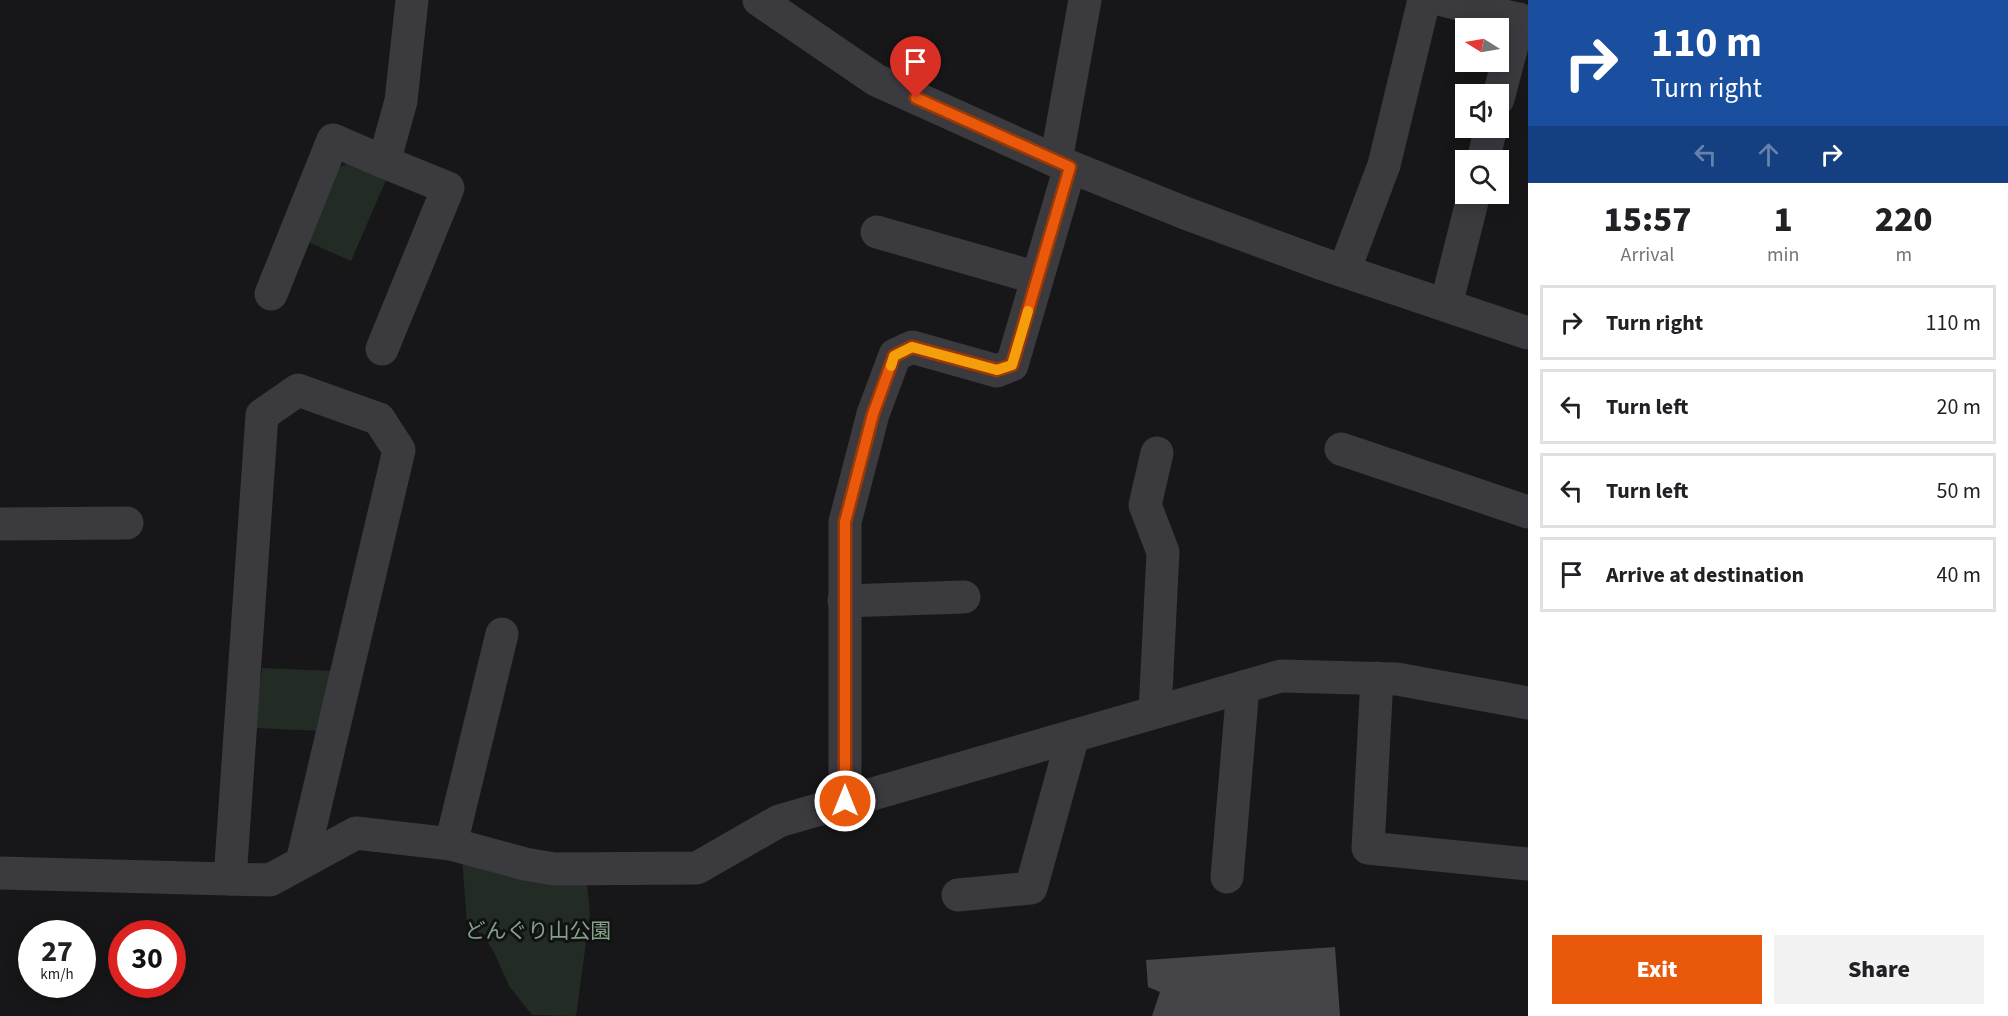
<!DOCTYPE html>
<html lang="en">
<head>
<meta charset="utf-8">
<style>
  body { margin:0; font-family:"Source Sans 3","Noto Sans JP",sans-serif; background:#f2f2f2; color:#202124; height:100vh; display:flex; flex-direction:column; font-size:22px; white-space:nowrap }
  * { box-sizing:border-box; margin:0 }
  p { font-size:20px; color:#757577 }
  .icon { flex:none; width:33px; height:33px; fill:none; stroke:currentColor; stroke-width:2; stroke-linecap:round; stroke-linejoin:round }
  .map { position:relative; flex:1; overflow:hidden }
  .drawer { display:flex; flex-direction:column; background:#fff; width:480px }
  .drawer>* { flex:none }
  .top-card { background:#1a4fa0; color:#fff; overflow:hidden }
  .needle { width:39px; rotate:281deg }
  .tools { position:absolute; left:1455px; top:18px; display:grid; gap:12px }
  .tools a { display:grid; place-items:center; width:54px; height:54px; border-radius:0px; background:#fff; box-shadow:0 3px 15px #0003; font-size:30px }
  .speed { position:absolute; left:18px; top:920px; display:flex; gap:12px; font-size:30px; font-weight:700; text-align:center }
  .speed>* { display:grid; place-content:center; width:78px; height:78px; border-radius:50%; background:#fff; box-shadow:0 3px 15px #0003; line-height:1 }
  .speed small { font-size:15px; font-weight:400 }
  .speed .limit { border:9px solid #d22; background:#fff; color:#111 }
  .pin { position:absolute; display:grid; place-items:center; width:51px; height:51px; color:#fff; margin:-62px -26px; border-radius:50% 50% 50% 0; rotate:-45deg; box-shadow:0 0 6px #0007 }
  .pin .icon { rotate:45deg }
  .me { position:absolute; width:66px; margin:-33px; rotate:0deg; stroke-linejoin:round; filter:drop-shadow(0 0 4px #0008) }
  .turn { display:flex; align-items:center; gap:21px; height:126px; padding:0 24px; font-size:27px }
  .turn .icon { width:78px; height:78px; stroke-width:2.5 }
  .turn b { display:block; font-size:42px; line-height:51px }
  .lanes { display:flex; align-items:center; height:57px; padding:0 24px; background:#0003; justify-content:center; gap:30px; direction:ltr }
  .lanes .off { opacity:.35 }
  .eta { display:flex; justify-content:space-evenly; align-items:center; height:102px; text-align:center }
  .eta b { font-size:36px; font-weight:800; line-height:42px }
  .cta { display:flex; gap:12px; margin-top:auto; padding:12px 24px }
  .cta a { flex:1; height:69px; border-radius:0px; background:#ea580c; color:#fff; font-size:24px; font-weight:800; line-height:69px; text-align:center }
  .cta a+a { background:#f2f2f2; color:#202124 }
  ul { padding:0; list-style:none }
  li { display:flex; align-items:center; gap:18px; height:75px; margin:0 12px 9px; padding:0 12px; border:3px solid #e0e0e0; border-radius:0px }
  li div { flex:1 }
  li b { display:block; font-size:22px }
  li em { font-style:normal }
  main { display:flex; flex:1; min-height:0 }
  .map>svg:first-child { display:block }
</style>
</head>
<body>
<main>
<div class="map">
<svg width="1528" height="1016" viewBox="0 0 1528 1016">
  <rect width="100%" height="100%" fill="#171719"/>
  <g fill="#232b25">
    <polygon points="347,164 386,180 351,261 304,240 334,169"/>
    <polygon points="262,668 334,671 320,731 255,728"/>
    <polygon points="462,857 587,883 590,914 576,1016 532,1015 509,986 494,952 483,935 467,925"/>
  </g>
  <polygon fill="#444449" points="1335,947 1340,1016 1152,1016 1160,992 1148,987 1146,960"/>
  <g fill="none" stroke-linecap="round" stroke-linejoin="round">
    <g stroke="#3a3a3f" stroke-width="33">
      <polyline points="759,0 876,80 1056,161 1185,213 1320,263 1528,333"/>
      <polyline points="1443,0 1528,22"/>
      <polyline points="1498,99 1519,19"/>
      <polyline points="1483,160 1491,128"/>
      <polyline points="1056,161 1085,0"/>
      <polyline points="877,232 1037,278"/>
      <polyline points="1344,271 1384,165 1424,0"/>
      <polyline points="271,294 333,140 384,162 401,101 412,0"/>
      <polyline points="1446,305 1474,194"/>
      <polyline points="382,349 448,188 384,162"/>
      <polyline points="1341,449 1528,512"/>
      <polyline points="0,524 127,523"/>
      <polyline points="844,601 964,597"/>
      <polyline points="1377,678 1368,848 1528,864"/>
      <polyline points="1155,712 1163,552 1145,505 1157,453"/>
      <polyline points="845,801 845,522 873,414 895,355 912,347 997,371 1012,365 1070,167"/>
      <polyline points="451,844 502,634"/>
      <polyline points="0,873 270,880 356,833 451,844 525,864 554,869 697,868 779,821 1281,676 1397,679 1528,703"/>
      <polyline points="1227,877 1243,687"/>
      <polyline points="230,879 262,415 298,390 379,419 399,450 302,862"/>
      <polyline points="958,895 1031,888 1073,736"/>
    </g>
  </g>
  <g fill="none" stroke-linecap="round" stroke-linejoin="round">
    <g stroke="#983908" stroke-width="15">
      <polyline id="route" points="845,801 845,522 873,414 894,356 912,347 997,370 1012,365 1070,167 916,98"/>
    </g>
    <use href="#route" stroke="#ea580c" stroke-width="10"/>
    <polyline stroke="#f59e0b" stroke-width="10" points="891,366 894,356 912,347 997,370 1012,365 1028,311"/>
  </g>
  <g text-anchor="middle" dominant-baseline="central" stroke-width="6" stroke-linejoin="round" paint-order="stroke">
    <g font-size="21" fill="#82a288" stroke="#121214">
      <text x="538" y="931">どんぐり山公園</text>
    </g>
  </g>
</svg>
<div class="tools">
<a><svg class="needle" viewBox="-14 -14 28 28"><path d="M0-13l5 13h-10z" fill="#e53935"/><path d="M0 13l5-13h-10z" fill="#757577"/></svg></a>
<a><svg class="icon" aria-label="sound" viewBox="0 0 24 24"><path d="M4 9h4l5-4v14l-5-4H4zM17 9q2 3 0 6"/></svg></a>
<a><svg class="icon" aria-label="search" viewBox="0 0 24 24"><circle cx="10" cy="10" r="6"/><path d="M15 15l6 6"/></svg></a>
</div>
<div class="speed"><div>27<small>km/h</small></div><div class="limit">30</div></div>
<div class="pin" style="left:916px;top:98px;background:#d93025"><svg class="icon" aria-label="arrive" viewBox="0 0 24 24"><path d="M6 21V4h12l-3 4 3 4H6"/></svg></div>
<svg class="me" style="left:845px;top:801px" viewBox="-20 -20 40 40"><circle r="17" fill="#ea580c" stroke="#fff" stroke-width="3"/><path d="M0-11L8 9 0 5-8 9z" fill="#fff"/></svg>
</div>
<section class="drawer">
<div class="top-card">
<div class="turn"><svg class="icon" aria-label="right" viewBox="0 0 24 24"><path d="M7 20v-9h11M14 6l5 5-5 5"/></svg><div><b>110 m</b>Turn right</div></div>
<div class="lanes"><svg class="icon off" aria-label="left" viewBox="0 0 24 24"><path d="M17 20v-9H6M10 6l-5 5 5 5"/></svg><svg class="icon off" aria-label="ahead" viewBox="0 0 24 24"><path d="M12 20V5M6 11l6-6 6 6"/></svg><svg class="icon" aria-label="right" viewBox="0 0 24 24"><path d="M7 20v-9h11M14 6l5 5-5 5"/></svg></div>
</div>
<div class="eta">
<div><b>15:57</b><p>Arrival</p></div>
<div><b>1</b><p>min</p></div>
<div><b>220</b><p>m</p></div>
</div>
<ul>
<li><svg class="icon" aria-label="right" viewBox="0 0 24 24"><path d="M7 20v-9h11M14 6l5 5-5 5"/></svg><div><b>Turn right</b></div><em>110 m</em></li>
<li><svg class="icon" aria-label="left" viewBox="0 0 24 24"><path d="M17 20v-9H6M10 6l-5 5 5 5"/></svg><div><b>Turn left</b></div><em>20 m</em></li>
<li><svg class="icon" aria-label="left" viewBox="0 0 24 24"><path d="M17 20v-9H6M10 6l-5 5 5 5"/></svg><div><b>Turn left</b></div><em>50 m</em></li>
<li><svg class="icon" aria-label="arrive" viewBox="0 0 24 24"><path d="M6 21V4h12l-3 4 3 4H6"/></svg><div><b>Arrive at destination</b></div><em>40 m</em></li>
</ul>
<div class="cta"><a>Exit</a><a>Share</a></div>
</section>
</main>
</body>
</html>
